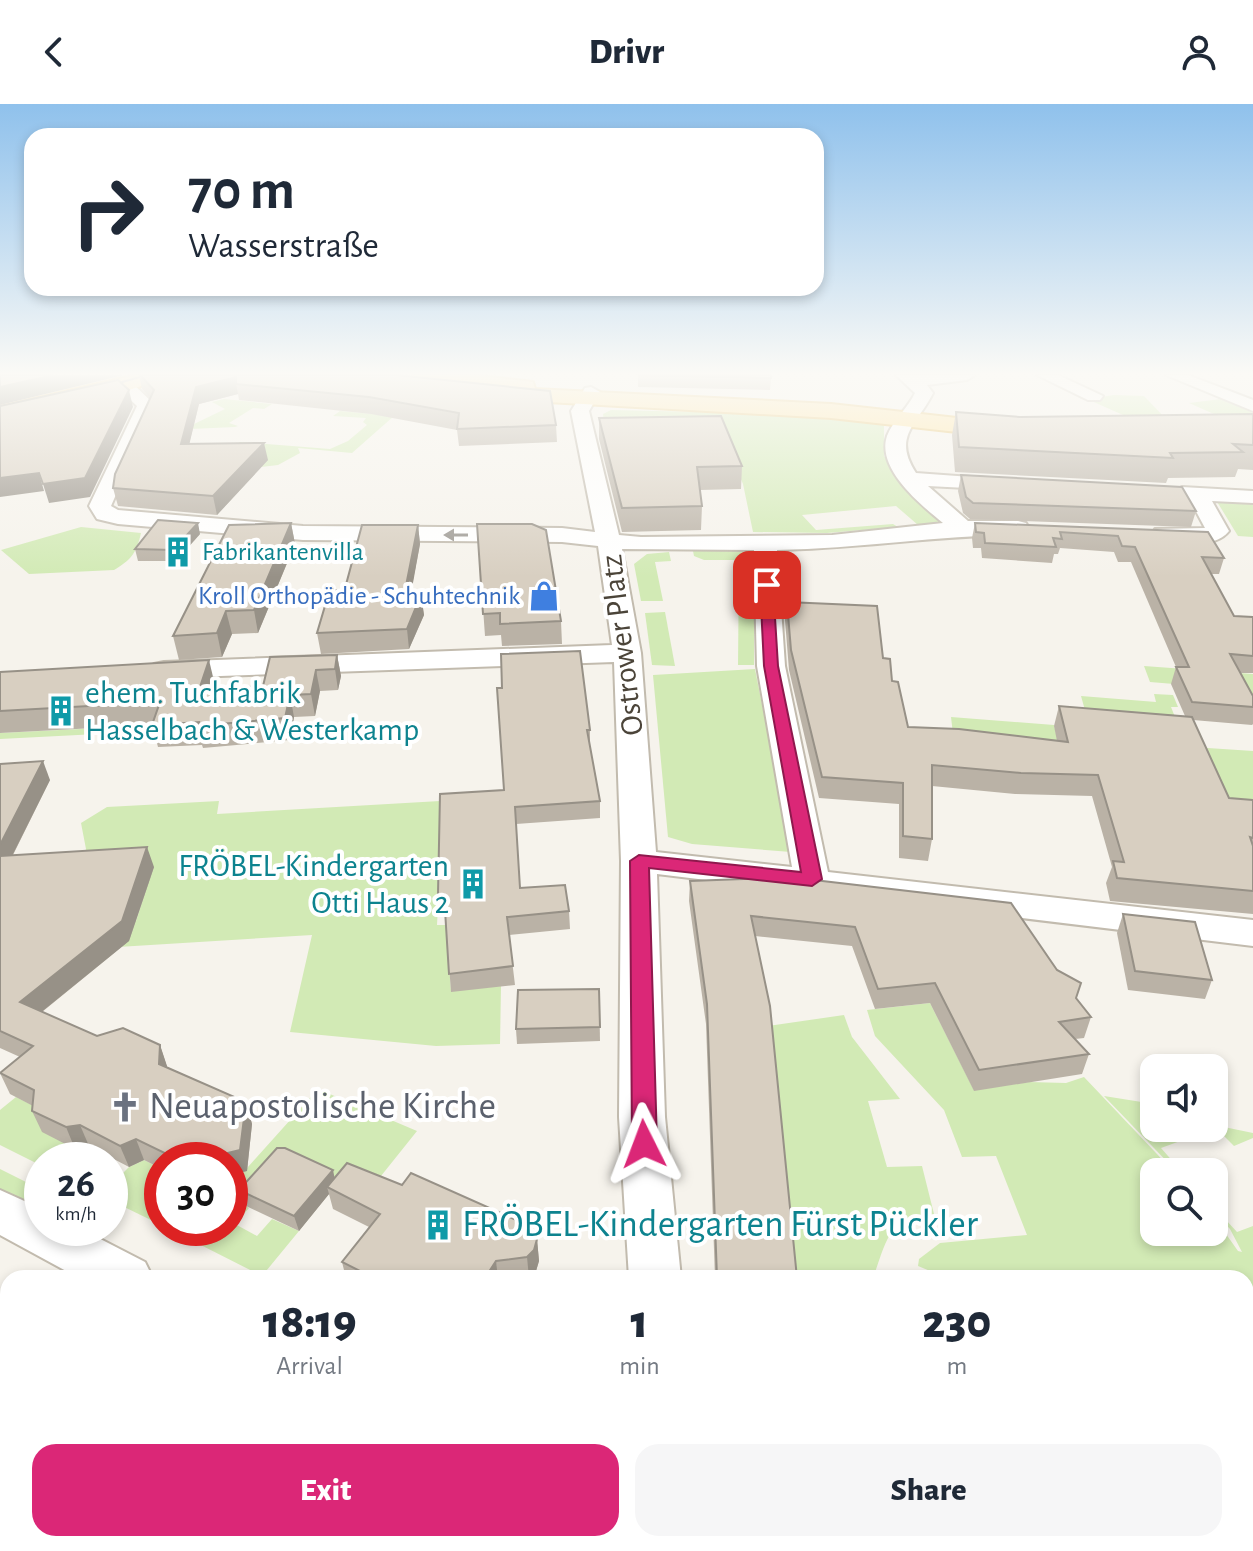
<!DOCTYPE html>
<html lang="en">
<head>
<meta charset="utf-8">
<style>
  body { margin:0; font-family:"Alegreya Sans",sans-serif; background:#f6f6f7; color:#1f2937; height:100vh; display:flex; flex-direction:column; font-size:30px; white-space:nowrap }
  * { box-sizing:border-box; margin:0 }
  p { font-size:26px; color:#747a83 }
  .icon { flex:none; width:44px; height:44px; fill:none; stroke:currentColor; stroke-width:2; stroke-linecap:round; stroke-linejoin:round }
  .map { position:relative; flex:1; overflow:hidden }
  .sheet { position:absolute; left:0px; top:1166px; width:1254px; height:282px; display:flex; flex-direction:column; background:#fff; border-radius:24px 24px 0 0; box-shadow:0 4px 12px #0003 }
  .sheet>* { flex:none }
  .guide { position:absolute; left:24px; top:24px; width:800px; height:168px; border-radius:24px; box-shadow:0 4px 12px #0003; background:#fff; color:#1f2937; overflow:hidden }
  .buttons { position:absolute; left:1140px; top:950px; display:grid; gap:16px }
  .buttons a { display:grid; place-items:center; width:88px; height:88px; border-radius:16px; background:#fff; box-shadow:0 4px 12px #0003; font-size:40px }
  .speed { position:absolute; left:24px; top:1038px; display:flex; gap:16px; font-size:40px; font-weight:700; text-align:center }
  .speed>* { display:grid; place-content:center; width:104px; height:104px; border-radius:50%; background:#fff; box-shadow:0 4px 12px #0003; line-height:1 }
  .speed small { font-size:20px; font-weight:400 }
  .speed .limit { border:12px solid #d22; background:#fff; color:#111 }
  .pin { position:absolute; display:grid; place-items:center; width:68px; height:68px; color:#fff; margin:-34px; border-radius:16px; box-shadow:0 4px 12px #0006 }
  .me { position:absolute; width:88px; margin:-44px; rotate:357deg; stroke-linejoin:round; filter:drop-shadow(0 0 6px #0008) }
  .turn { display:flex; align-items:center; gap:28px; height:168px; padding:0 32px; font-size:36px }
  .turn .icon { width:104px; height:104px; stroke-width:2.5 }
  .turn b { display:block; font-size:56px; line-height:68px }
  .eta { display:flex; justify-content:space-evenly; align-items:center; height:136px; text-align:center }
  .eta b { font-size:48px; font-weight:800; line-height:56px }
  .action { display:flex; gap:16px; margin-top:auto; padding:16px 32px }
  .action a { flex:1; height:92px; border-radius:24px; background:#db2777; color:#fff; font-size:32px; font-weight:800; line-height:92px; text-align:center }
  .action a+a { background:#f6f6f7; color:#1f2937 }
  header { display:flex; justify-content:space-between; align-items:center; height:104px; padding:0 32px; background:#fff; font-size:36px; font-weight:800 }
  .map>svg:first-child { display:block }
</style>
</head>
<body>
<header><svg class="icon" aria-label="back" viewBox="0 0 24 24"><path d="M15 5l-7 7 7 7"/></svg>Drivr<svg class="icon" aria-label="person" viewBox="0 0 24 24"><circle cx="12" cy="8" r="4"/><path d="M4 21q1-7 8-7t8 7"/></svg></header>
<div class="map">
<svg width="1253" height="1447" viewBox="0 0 1253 1447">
  <rect width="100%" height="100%" fill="#f6f3ec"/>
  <g fill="#d2eab5">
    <polygon points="1114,291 1144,292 1166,315 1132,315 1087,295"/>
    <polygon points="224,295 272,300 264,305 253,304 229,319 238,322 235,323 190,325 192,321 225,305 212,298"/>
    <polygon points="1221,295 1253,309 1253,313 1223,314 1189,299"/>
    <polygon points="611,306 748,309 884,320 884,352 914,389 944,418 918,421 896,402 802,411 816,426 893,420 898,423 827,429 753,428 743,380 715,315 604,321 603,310"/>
    <polygon points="340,307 394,312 352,349 298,344 300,349 278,361 261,363 230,345 240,338 330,345 348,337 367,321 363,318 366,314 333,312"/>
    <polygon points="1216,396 1253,398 1253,433 1238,432"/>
    <path d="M 81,423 L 141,429 C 136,451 130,456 114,466 L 29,470 L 1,446 Z"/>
    <polygon points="749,446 754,450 754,561 738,561 739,456 704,456 694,452 693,447"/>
    <polygon points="669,448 671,457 655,458 663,497 641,497 634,460 647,450"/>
    <polygon points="665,508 675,562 652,561 645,509"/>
    <polygon points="1144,562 1253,570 1253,609 1210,583 1150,578"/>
    <polygon points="755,565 791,748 692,740 668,733 653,571"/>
    <polygon points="1154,590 1173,591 1178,603 1171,603 1183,633 1090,624 1081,592 1156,598"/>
    <polygon points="951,613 1054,621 1057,634 1253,647 1253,705 953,630"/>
    <polygon points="120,623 117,629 0,635 0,629"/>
    <polygon points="219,697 217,710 440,697 442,725 437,821 446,821 451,887 501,882 500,940 436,942 290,928 312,831 53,847 63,822 136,817 153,763 79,767 86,745 81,719 107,703"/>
    <polygon points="930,899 974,986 1029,978 1066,979 1084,973 1174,1068 1154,1068 1154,1128 1214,1128 1214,1113 1238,1147 1242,1148 1230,1125 1214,1108 1214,1103 1237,1128 1253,1122 1253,1439 1246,1435 1246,1174 947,1174 918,1162 919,1155 940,1139 1027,1131 996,1052 962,1053 944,1006 875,932 867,906"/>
    <path d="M 844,911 L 852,933 L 900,995 L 868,997 L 887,1063 L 922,1062 L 934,1110 C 888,1112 887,1136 873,1174 L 792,1174 L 768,922 Z"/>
    <polygon points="318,985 417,1027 369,1087 352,1081 245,1101 249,1104 235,1120 257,1132 272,1115 299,1127 262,1172 185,1133 194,1124 230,1124 230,1083"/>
    <polygon points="1104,992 1154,1000 1154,1024 1214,1024 1214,1009 1224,1023 1253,1029 1253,1034 1234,1042 1216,1024 1161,1044 1182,1068 1177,1068"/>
    <polygon points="16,993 107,1038 113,1055 95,1056 83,1051 78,1056 42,1056 42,1062 0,1041 0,1006"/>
    <polygon points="144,1056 162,1065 162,1114 157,1119 110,1096 110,1082 129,1063"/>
    <polygon points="0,1065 42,1086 42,1107 0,1085"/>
    <polygon points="78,1440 404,1440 401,1447 72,1447"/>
  </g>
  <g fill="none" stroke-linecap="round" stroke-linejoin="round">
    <g stroke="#c2bbae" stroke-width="4">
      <g id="minor">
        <path d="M 896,271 L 975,271 L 967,276 L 927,281 L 933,289 C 917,321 892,332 916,369 L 1012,376 L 1015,380 L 1005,386 L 928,382 L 968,417 L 1018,417 L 1026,419 L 1029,424 L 1026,429 L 1018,431 C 937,431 858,445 777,446 L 785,562 L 828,768 L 1253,816 L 1253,842 L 657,770 L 665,1013 L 681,1174 L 629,1174 L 619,1013 L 621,757 L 614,558 L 164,574 L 154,572 L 150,566 L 154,560 L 164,558 L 612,541 L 598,442 L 562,438 L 303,436 L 118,420 L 97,415 L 89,402 L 137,302 L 115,281 L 124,276 L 130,277 L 155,301 L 111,402 L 118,406 L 303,422 L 562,424 L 595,428 L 571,307 L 585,284 L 591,283 L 600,288 L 589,307 L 619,431 L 641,433 L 832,431 L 943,419 C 921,401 876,365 887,332 C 893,316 908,304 915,289 ZM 622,445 L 754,446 L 757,562 L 792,763 L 656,748 L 641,549 Z"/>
        <polygon points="1037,271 1058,271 1103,292 1100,296 1088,296"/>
        <polygon points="1166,271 1188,271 1253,296 1253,307"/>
        <path d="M 1182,383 L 1253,387 L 1253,399 L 1212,397 L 1229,427 C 1214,446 1176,440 1155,435 L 1152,430 L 1155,425 L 1205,424 L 1190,396 L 1174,394 L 1171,389 Z"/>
        <polygon points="0,1086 42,1105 42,1124 79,1124 145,1158 153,1174 79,1174 0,1131"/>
        <polygon points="476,1440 541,1440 538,1447 473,1447"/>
        <polygon points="601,1440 673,1440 676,1447 604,1447"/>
      </g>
    </g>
    <g stroke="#e6c16a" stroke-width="4">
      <g id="major">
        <polygon points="135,271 166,271 163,275 107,293 0,317 0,303"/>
        <polygon points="413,271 473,271 525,277 533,278 535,285 831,300 1011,320 1019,322 1023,327 1019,332 1011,334 831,314 496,295 488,294 485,289 488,285 423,277"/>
      </g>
    </g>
    <use href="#minor" fill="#fff" fill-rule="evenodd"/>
    <use href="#major" fill="#ffe39c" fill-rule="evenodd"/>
    <polyline stroke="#9a9a9a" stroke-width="2" points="101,284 147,271"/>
  </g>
  <g fill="#bab2a6">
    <polygon points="139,271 396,271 556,321 557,338 459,342 457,326 371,310 239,296 238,290 199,300 189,340 268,356 217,411 118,402 113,384 150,294 142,285"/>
    <polygon points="638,271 771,274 770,286 638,283"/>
    <polygon points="956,308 1020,313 1253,310 1253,366 1238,365 1235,373 1168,374 1166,379 955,368 952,331"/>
    <polygon points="599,314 742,362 741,385 700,386 702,402 701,426 622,428 599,335"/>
    <polygon points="961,371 1196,407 1191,423 970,415 963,409 958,387"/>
    <polygon points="291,419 295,440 258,529 232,530 222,553 179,556 173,532"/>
    <polygon points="975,419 1208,428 1224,454 1219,470 1211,470 1234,512 1253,513 1253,569 1240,569 1253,592 1253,620 1252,621 1193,616 1229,694 1253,696 1253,810 1110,797 1106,779 1112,763 1092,692 1015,690 932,682 932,735 928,757 899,754 899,700 819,694 789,566 785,516 787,498 883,554 908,623 1057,637 1054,622 1059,602 1185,612 1171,580 1176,563 1131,458 1118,458 1114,448 1060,444 1058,450 1054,450 1052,459 982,454 981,444 973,444 972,434"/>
    <polygon points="477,420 561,517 562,540 502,542 501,531 485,532"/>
    <polygon points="418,421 420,440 410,492 421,491 424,511 409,545 321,550 317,529 344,488"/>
    <polygon points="200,430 176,457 138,457 135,445"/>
    <polygon points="337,551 341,572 338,586 320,587 315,612 294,613 290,636 203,644 202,641 158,643 152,621 0,629 0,568 214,577 211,585 263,582"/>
    <polygon points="497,584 590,626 590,642 600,697 600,714 516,720 520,784 569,807 570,825 509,831 515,881 451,888 445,808 440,808 438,790 504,686"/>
    <polygon points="0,660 50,676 13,751 154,763 129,837 42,908 97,932 160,941 167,963 246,998 252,1020 247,1067 230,1071 230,1056 162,1056 162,1065 144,1056 129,1063 89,1042 75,1045 42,1028 32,1007 33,1002 10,990 0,969 20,953 0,944"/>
    <polygon points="770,774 1076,894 1091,913 1084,934 1075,935 1089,950 1082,970 974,987 930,899 875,905 852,842 755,832 797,1174 715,1174 706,920 689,797 690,777"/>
    <polygon points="1123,810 1212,876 1205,895 1128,886 1117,829"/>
    <polygon points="599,885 600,937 517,940 516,925"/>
    <polygon points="335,1074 537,1135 539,1157 536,1167 529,1174 346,1174 342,1158 369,1123 333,1105 329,1090 299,1127 244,1101 239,1086"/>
    <polygon points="986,1440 1246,1440 1253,1447 1001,1447"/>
  </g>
  <g fill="#979187">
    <polygon points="54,271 124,271 0,301 0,283"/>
    <polygon points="236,273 236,280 238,290 199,300 185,358 181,340 196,283"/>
    <polygon points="129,286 133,303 90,393 49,399 43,380"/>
    <polygon points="264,339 268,356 217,411 213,392"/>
    <polygon points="39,369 44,387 0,393 0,374"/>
    <polygon points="198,419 200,430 176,457 173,446"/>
    <polygon points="291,419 295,440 258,529 254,506"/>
    <polygon points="418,421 420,440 407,512 404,492"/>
    <polygon points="421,491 424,511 409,545 407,525"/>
    <polygon points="226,507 232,530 222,553 217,529"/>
    <polygon points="337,551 341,572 338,586 335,565"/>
    <polygon points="209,556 214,577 204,607 199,586"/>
    <polygon points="316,566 320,587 315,612 311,590"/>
    <polygon points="290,591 294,613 290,636 285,614"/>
    <polygon points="43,657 50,676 2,772 0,767 0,741"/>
    <polygon points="147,743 154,763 129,837 29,918 20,898"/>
    <polygon points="160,941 167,962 167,981 159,960"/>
    <polygon points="246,998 252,1020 247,1067 230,1071 230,1056 199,1056"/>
    <polygon points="80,1021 89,1042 75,1045 66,1023"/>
    <polygon points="136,1035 144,1056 129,1063 120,1042"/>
    <polygon points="333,1066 336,1081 327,1083 329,1090 299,1127 294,1112"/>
    <polygon points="537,1135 539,1157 536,1167 529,1174 527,1153"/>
    <polygon points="496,1157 498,1174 485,1174"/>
    <polygon points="203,1440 234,1440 229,1447 199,1447"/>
  </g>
  <g fill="#d8cfc1" stroke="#979187" stroke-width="2">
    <polygon points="0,271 54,271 0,283"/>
    <polygon points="140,271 396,271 550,287 556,321 457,325 459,309 369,293 236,280 236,273 196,283 181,340 264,339 213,392 113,384 115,370 154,286"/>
    <polygon points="638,271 771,271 771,274"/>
    <polygon points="118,276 129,286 85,374 43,380 39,369 0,374 0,302"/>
    <polygon points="956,308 1020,313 1253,310 1253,341 1233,340 1243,348 1170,349 1173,354 959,343"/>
    <polygon points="721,312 742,362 697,363 702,402 622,404 599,314"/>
    <polygon points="961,371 1182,383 1196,407 973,399 966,393"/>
    <polygon points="158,416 198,419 173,446 135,445"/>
    <polygon points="291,419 254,506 226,507 217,529 173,532 229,421"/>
    <polygon points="975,419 1208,428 1224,454 1202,453 1234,512 1253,513 1253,552 1230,550 1253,592 1253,603 1192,598 1176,563 1189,563 1135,443 1122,442 1118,432 1060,428 1062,435 1053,434 1056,443 985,439 984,429 976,428"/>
    <polygon points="477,420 532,420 546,426 561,517 500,520 500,509 483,510"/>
    <polygon points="362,421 418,421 404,492 421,491 407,525 317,529 330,485 344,488"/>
    <polygon points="787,498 877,502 883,554 890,555 892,577 898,578 908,623 959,625 1068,638 1059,602 1192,613 1229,694 1253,696 1253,734 1250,733 1253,742 1253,787 1117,774 1113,757 1124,758 1098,671 1021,669 932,661 932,735 903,732 903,679 822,673 791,546"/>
    <polygon points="580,547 590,626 587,626 600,697 515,703 520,784 565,781 569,807 507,813 513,862 449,870 444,790 438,790 440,690 504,686 497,584 502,584 501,550"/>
    <polygon points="337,551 335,565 316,566 311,590 290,591 285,614 198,622 199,618 152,621 160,598 0,607 0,568 209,556 199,586 263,582 270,553"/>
    <polygon points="43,657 0,741 0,660"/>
    <polygon points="147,743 122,817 20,898 97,932 123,924 160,941 159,960 246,998 240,1046 199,1056 179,1056 136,1035 120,1042 80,1021 66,1023 32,1007 34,986 0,969 33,942 0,927 0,752"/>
    <polygon points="771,771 1011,799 1057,866 1081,879 1076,894 1091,913 1059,918 1089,950 979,966 935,879 878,885 855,823 751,812 770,902 797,1174 717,1174 707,900 690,777 770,774"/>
    <polygon points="1123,810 1195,818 1212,876 1135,867"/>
    <polygon points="599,885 600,923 516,925 518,886"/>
    <polygon points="277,1044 285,1044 333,1066 294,1112 239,1086"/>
    <polygon points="347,1059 402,1081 411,1069 532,1123 537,1135 534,1146 527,1153 496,1157 485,1174 374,1174 342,1158 380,1110 327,1083"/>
    <polygon points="1246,1433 1253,1436 1253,1447 1066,1447 1052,1440 1246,1440"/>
    <polygon points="96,1440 203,1440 199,1447 90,1447"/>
  </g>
  <defs><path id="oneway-solid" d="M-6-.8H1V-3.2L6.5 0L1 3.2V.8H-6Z" transform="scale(2)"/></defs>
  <use fill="#9c9892" href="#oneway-solid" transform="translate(456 431) rotate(-180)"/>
  <linearGradient id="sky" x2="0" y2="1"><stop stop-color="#8fc1ec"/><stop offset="0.57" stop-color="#fbfaf6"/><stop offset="1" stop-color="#fbfaf6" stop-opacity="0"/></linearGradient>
  <rect width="1253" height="473" fill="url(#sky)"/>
  <polygon fill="#db2777" stroke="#8e194d" stroke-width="2" points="767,477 773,481 778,562 822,775 812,782 649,764 657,1040 653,1047 644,1050 636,1047 632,1040 630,757 639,751 801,768 764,562 760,481"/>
  <defs>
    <g id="building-bare" transform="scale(2.4)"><path d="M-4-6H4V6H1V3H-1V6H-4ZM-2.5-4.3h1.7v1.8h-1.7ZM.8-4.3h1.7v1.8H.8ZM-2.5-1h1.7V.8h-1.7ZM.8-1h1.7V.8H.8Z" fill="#0f9aa8" stroke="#fff" stroke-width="2.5" paint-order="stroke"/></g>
    <g id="shop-bare" transform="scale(2.4)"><path d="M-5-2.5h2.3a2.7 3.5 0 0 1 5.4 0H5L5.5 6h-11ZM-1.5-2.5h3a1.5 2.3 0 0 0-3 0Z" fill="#3f7fe0" stroke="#fff" stroke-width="2.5" paint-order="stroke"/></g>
    <g id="church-bare" transform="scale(2.4)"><path d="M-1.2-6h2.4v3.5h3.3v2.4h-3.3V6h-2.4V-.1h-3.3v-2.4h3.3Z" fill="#6b7280" stroke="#fff" stroke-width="2.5" paint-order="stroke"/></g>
  </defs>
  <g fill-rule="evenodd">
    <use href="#building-bare" x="178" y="448"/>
    <use href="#shop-bare" x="544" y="492"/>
    <use href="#building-bare" x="61" y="607"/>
    <use href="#building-bare" x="473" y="780"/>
    <use href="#church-bare" x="125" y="1003"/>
    <use href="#building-bare" x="438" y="1121"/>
  </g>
  <g text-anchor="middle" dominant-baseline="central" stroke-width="8" stroke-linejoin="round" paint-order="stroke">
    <g font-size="26" fill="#0d838f" stroke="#fff" text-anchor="start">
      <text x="202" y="448">Fabrikantenvilla</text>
    </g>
    <g font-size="26" fill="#366cbe" stroke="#fff" text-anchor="end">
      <text x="520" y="492">Kroll Orthopädie - Schuhtechnik</text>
    </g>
    <g font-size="32" fill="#4b4439" stroke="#fff">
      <text transform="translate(622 541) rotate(-97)">Ostrower Platz</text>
    </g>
    <g font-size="32" fill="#0d838f" stroke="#fff" text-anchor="start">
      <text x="85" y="589">ehem. Tuchfabrik<tspan x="85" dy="37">Hasselbach &amp; Westerkamp</tspan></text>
      <text x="449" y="762" text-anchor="end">FRÖBEL-Kindergarten<tspan x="449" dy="37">Otti Haus 2</tspan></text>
    </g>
    <g font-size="38" fill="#5b616d" stroke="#fff" text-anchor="start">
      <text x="149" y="1003">Neuapostolische Kirche</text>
    </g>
    <g font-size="38" fill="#0d838f" stroke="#fff" text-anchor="start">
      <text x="462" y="1121">FRÖBEL-Kindergarten Fürst Pückler</text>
    </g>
  </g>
</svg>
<div class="buttons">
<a><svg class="icon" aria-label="sound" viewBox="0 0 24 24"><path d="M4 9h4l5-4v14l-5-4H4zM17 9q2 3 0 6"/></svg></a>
<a><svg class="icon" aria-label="search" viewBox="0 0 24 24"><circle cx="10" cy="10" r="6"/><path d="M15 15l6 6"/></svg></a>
</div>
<div class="speed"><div>26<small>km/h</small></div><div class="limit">30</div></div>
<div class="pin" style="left:767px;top:481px;background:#d93025"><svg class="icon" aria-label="arrive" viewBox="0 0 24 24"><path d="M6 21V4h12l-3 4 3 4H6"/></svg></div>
<svg class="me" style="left:644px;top:1040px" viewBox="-20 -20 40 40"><path d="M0-17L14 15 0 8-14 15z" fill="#db2777" stroke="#fff" stroke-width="4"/></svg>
<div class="guide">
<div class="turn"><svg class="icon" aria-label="right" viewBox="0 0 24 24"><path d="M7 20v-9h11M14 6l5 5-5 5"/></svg><div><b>70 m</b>Wasserstraße</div></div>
</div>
<section class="sheet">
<div class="eta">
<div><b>18:19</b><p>Arrival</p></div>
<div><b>1</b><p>min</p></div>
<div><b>230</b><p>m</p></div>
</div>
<div class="action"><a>Exit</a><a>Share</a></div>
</section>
</div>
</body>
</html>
